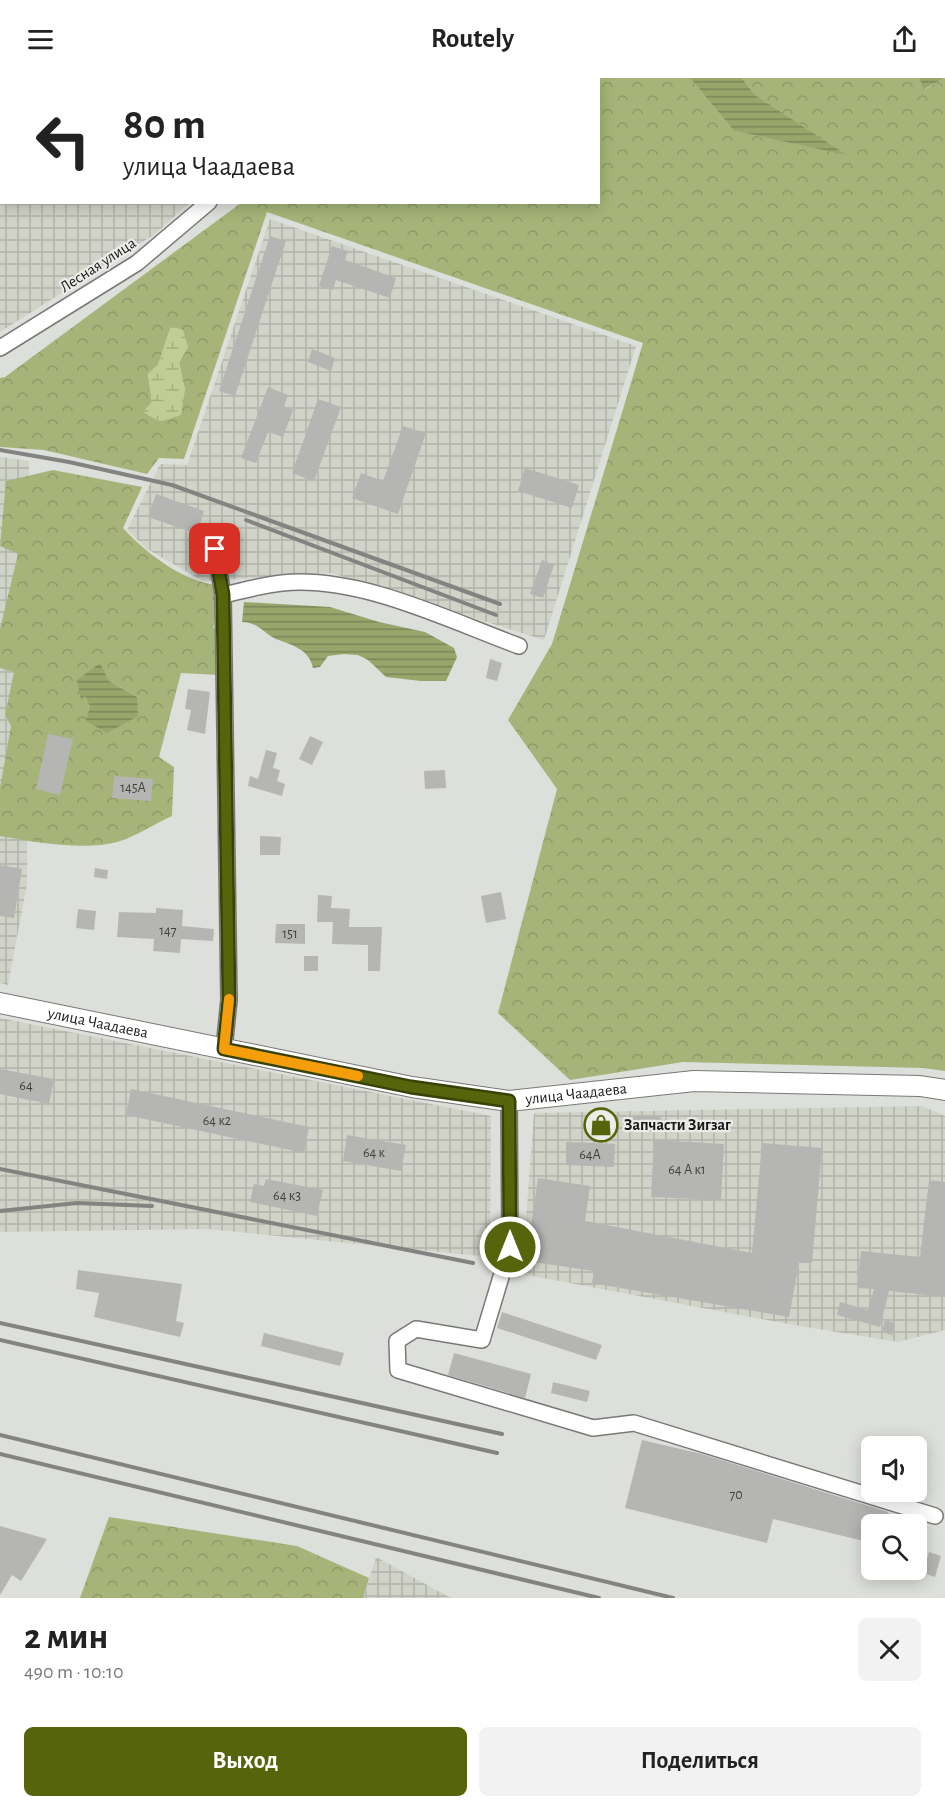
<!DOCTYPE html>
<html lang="ru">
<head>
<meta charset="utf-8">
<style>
  body { margin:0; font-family:"Alegreya Sans",sans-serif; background:#f2f2f2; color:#222; height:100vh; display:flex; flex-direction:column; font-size:22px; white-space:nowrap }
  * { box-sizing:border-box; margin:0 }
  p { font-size:20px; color:#767676 }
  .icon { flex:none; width:33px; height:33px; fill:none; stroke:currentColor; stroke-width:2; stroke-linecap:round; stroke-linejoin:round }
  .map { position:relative; height:1520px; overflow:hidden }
  .side { display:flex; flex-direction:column; background:#fff; flex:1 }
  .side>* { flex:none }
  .top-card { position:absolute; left:0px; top:0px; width:600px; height:126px; box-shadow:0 3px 15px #0003; background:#fff; color:#222; overflow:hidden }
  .controls { position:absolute; left:861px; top:1358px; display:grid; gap:12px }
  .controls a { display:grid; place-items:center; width:66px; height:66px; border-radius:9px; background:#fff; box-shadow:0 3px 15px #0003; font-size:30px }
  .pin { position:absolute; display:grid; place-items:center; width:51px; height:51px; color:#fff; margin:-26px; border-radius:12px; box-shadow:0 3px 9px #0006 }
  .me { position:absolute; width:66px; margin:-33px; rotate:0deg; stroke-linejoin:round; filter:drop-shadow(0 0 4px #0008) }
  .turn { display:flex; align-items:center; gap:21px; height:126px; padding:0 24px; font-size:27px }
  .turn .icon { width:78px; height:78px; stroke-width:2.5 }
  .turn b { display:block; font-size:42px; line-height:51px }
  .round { display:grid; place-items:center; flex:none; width:63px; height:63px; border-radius:9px; background:#f2f2f2 }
  .head { display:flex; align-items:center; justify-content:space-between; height:102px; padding:0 24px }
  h1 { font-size:36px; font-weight:600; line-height:45px }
  .action { display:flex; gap:12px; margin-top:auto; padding:12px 24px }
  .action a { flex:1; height:69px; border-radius:9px; background:#56650b; color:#fff; font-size:24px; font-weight:600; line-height:69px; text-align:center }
  .action a+a { background:#f2f2f2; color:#222 }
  header { display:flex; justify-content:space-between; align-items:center; height:78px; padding:0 24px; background:#fff; font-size:27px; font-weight:600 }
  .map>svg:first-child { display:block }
</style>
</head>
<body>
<header><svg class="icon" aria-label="menu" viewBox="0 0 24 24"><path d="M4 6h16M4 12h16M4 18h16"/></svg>Routely<svg class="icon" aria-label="share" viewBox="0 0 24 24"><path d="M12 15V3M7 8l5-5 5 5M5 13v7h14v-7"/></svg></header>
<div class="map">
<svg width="945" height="1520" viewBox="0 0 945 1520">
  <defs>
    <pattern id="industrial-grid" width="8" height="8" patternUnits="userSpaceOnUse" patternTransform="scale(1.5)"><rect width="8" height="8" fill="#d0d3c8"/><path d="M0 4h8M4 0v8" fill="none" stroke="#b2b4ab"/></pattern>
    <pattern id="forest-crowns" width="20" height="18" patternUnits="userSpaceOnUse" patternTransform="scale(1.5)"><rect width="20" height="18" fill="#a6b479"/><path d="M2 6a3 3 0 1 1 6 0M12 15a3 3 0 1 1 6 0" fill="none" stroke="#8e9a68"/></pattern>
    <pattern id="wetland-marsh" width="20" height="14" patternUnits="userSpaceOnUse" patternTransform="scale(1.5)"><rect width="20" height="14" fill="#c0ce95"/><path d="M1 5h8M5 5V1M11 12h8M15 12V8" fill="none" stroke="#a4b080"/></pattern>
    <pattern id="water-rules" width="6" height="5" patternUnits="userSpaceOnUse" patternTransform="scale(1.5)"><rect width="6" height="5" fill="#98a66c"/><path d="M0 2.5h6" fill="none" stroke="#7b8658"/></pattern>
  </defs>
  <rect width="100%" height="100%" fill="#dddfdb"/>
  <g fill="url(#industrial-grid)">
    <polygon points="0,0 272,0 2,2 2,124 189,125 155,156 0,254"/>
    <polygon points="270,141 636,268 544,562 331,495 203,503 147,471 127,452 160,386 187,387"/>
    <polygon points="0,379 29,383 27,806 8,907 0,905"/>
    <polygon points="0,940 491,1038 490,1179 207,1151 0,1154"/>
    <polygon points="922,1028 945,1038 945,1252 898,1264 788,1246 522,1196 534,1035"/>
    <polygon points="376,1479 451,1520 363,1520"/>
  </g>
  <g fill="url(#forest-crowns)" fill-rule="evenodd">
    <path d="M 333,0 L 690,0 L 734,53 L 845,76 L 755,17 L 742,0 L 919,0 L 925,11 L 945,0 L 945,993 L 923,990 L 683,984 L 570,1002 L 498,935 L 557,711 L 508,642 L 552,566 L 643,265 L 267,134 L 184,381 L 159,380 L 147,396 L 44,372 L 0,369 L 0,300 L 5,299 L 241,125 L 598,124 L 598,2 ZM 171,248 L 188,268 L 179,285 L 185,312 L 144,334 L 152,324 L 148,296 L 158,287 Z"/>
    <path d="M 53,392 L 142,409 L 123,450 C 146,475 183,504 218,507 L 219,528 L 213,549 L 220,558 L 219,597 L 181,595 L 159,679 L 174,689 L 172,738 C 154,746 135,759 117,764 C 83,773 34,764 0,758 L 0,710 L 11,648 L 5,637 L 14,594 L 0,590 L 0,551 L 18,476 L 0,468 L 6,403 ZM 109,603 L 137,619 L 90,629 L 85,617 Z"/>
    <polygon points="109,1439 297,1468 369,1500 363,1520 80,1520"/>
  </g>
  <polygon fill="url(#wetland-marsh)" points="171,248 183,252 188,269 179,285 185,312 181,337 160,344 143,334 152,324 148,296 158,287"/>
  <g fill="url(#water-rules)">
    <polygon points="690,0 742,0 755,17 847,77 734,53"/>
    <polygon points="919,0 945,0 924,11"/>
    <path d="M 244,524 L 330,529 L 379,544 L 425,554 L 454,570 L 457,579 L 446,603 L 421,603 L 386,599 L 368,582 L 358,577 L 344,576 L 328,578 L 320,589 L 313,590 C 309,571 292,567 276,561 C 263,555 258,544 242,544 Z"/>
    <polygon points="100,585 109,603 137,619 138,638 107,655 86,643 90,629 85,618 81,622 77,602"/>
  </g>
  <g fill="#b5b6b3">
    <polygon points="270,158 286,163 235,318 219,313"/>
    <polygon points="332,168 348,173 345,182 396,200 390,220 336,202 333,212 319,208"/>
    <polygon points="312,271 335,280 331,293 308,284"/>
    <polygon points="268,309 288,317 284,328 293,332 283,359 268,354 256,385 241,380"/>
    <polygon points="318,321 341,329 314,403 292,395"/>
    <polygon points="403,348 426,355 398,436 352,420 361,395 383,403"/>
    <polygon points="525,390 579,407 572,430 518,413"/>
    <polygon points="156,416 204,433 197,456 148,439"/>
    <polygon points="542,482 554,487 543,520 530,516"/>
    <polygon points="490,581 502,585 497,603 486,600"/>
    <polygon points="188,611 210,614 205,656 187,652 191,632 185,631"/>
    <polygon points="48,656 73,661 60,717 36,711"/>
    <polygon points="310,658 323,664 312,687 299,681"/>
    <polygon points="266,672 277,675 273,690 280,692 277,703 285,706 282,718 248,708 250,698 258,701"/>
    <polygon points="445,692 446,710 425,711 424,693"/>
    <polygon points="114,698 153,701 151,723 112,720"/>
    <polygon points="260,758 281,759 280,777 260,777"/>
    <polygon points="0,787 22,791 14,840 0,838"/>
    <polygon points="95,790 108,792 107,801 94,799"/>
    <polygon points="501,814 506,841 486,845 481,818"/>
    <polygon points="318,817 332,818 331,830 350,831 349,849 382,849 380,893 368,893 368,867 332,866 333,844 317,844"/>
    <polygon points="156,830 183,832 182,848 214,851 213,863 181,861 180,875 153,873 154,861 117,859 119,834 156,835"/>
    <polygon points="78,831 96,833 94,852 76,850"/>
    <polygon points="276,846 305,846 305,866 275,865"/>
    <rect x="304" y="878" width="14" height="15"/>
    <polygon points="0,991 54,1001 49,1026 0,1016"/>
    <polygon points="131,1011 309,1049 304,1075 126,1037"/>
    <polygon points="633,1038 661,1038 662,1053 633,1053"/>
    <polygon points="347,1057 406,1067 401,1093 343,1083"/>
    <polygon points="654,1062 724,1066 721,1122 651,1119"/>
    <polygon points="566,1064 615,1066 614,1089 566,1087"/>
    <polygon points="762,1065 822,1070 812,1185 799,1185 789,1239 592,1205 594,1193 526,1183 538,1100 590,1108 585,1143 752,1175"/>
    <polygon points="266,1101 323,1112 317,1138 250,1124 254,1106 264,1108"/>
    <polygon points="929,1102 945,1104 945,1219 889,1213 880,1249 837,1237 840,1224 868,1232 874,1211 857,1210 861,1173 920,1179"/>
    <polygon points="78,1192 182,1206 176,1243 184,1245 180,1259 94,1239 99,1215 76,1211"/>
    <polygon points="502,1234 602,1267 596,1282 497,1250"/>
    <polygon points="885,1242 895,1245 892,1257 882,1254"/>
    <polygon points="264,1255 344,1275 340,1288 261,1268"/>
    <polygon points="454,1275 531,1296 525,1320 448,1297"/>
    <polygon points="553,1304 590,1313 587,1324 551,1315"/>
    <polygon points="642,1362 702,1376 888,1434 885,1446 872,1446 872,1465 773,1441 767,1465 625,1430"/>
    <polygon points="0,1448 47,1461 21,1503 12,1497 0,1517"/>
    <polygon points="929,1474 941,1478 935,1499 923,1495"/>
  </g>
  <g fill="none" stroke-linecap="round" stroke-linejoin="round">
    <g stroke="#787976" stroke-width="18">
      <g id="minor">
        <polyline points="298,2 298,0"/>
        <polyline points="0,270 137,185 209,124"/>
        <polyline points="215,471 223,517 229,922 224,971"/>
        <path d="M 223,517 C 242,513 262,507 282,505 C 359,497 448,542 519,568"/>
        <polyline points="509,1023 510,1169 482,1262 416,1251 397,1263 398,1292 593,1350 634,1345 935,1438"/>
      </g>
    </g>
    <g stroke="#787976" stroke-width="22">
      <g id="major">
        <path id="s1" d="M 0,925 L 412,1009 L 509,1023 L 694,1003 L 920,1008 L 945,1012"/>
      </g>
    </g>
    <use href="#minor" stroke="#fff" stroke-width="15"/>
    <use href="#major" stroke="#fff" stroke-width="20"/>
    <g stroke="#838481" stroke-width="4">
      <polyline points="0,372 69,384 172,407 500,526"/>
      <polyline points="246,442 496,537"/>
      <polyline points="0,1091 473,1185"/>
      <polyline points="0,1133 77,1125 152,1128"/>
      <polyline points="0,1245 502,1356"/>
      <polyline points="0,1262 497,1375"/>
      <polyline points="0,1357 673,1520"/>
      <polyline points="0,1376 599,1520"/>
    </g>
  </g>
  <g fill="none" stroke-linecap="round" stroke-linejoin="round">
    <g stroke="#384207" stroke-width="15">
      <polyline id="route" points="215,471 223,517 229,922 224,971 411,1009 509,1023 510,1169"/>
    </g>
    <use href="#route" stroke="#56650b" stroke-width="10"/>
    <polyline stroke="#f59e0b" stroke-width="10" points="229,921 224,971 358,998"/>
  </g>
  <defs>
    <g id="shop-ring" transform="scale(1.725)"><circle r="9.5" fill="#ebece8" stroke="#56650b" stroke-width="1.5"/><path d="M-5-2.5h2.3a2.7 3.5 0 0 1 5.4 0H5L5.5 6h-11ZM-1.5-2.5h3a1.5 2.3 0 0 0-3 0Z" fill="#56650b"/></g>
  </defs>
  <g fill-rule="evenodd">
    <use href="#shop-ring" x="601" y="1047"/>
  </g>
  <g text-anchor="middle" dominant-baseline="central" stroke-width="4.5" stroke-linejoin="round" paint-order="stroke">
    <g font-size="14" fill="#3f403e">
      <text x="133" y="710">145А</text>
      <text x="168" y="853">147</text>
      <text x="290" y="856">151</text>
      <text x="26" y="1008">64</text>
      <text x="217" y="1043">64 к2</text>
      <text x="374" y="1075">64 к</text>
      <text x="590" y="1077">64А</text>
      <text x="687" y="1092">64 А к1</text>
      <text x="287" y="1118">64 к3</text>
      <text x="736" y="1417">70</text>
    </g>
    <g font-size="16" fill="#181817" stroke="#ebece8">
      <text transform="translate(98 187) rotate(-33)">Лесная улица</text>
      <text stroke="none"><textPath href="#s1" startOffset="100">улица Чаадаева</textPath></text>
      <text stroke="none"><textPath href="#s1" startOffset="586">улица Чаадаева</textPath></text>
    </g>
    <g font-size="16" font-weight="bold" fill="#181817" stroke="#ebece8" text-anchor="start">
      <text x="624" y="1047">Запчасти Зигзаг</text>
    </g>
  </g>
</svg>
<div class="controls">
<a><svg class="icon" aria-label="sound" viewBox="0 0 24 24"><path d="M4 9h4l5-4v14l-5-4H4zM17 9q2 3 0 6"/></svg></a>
<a><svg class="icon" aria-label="search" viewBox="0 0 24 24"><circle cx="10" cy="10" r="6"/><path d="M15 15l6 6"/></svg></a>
</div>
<div class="pin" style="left:215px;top:471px;background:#d93025"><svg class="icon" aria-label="arrive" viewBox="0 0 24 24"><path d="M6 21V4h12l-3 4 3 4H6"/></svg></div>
<svg class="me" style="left:510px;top:1169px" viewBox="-20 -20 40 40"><circle r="17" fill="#56650b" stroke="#fff" stroke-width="3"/><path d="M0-11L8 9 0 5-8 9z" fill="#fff"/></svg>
<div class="top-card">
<div class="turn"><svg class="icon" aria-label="left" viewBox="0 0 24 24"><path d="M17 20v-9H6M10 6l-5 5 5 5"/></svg><div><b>80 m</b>улица Чаадаева</div></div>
</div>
</div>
<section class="side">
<div class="head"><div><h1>2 мин</h1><p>490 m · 10:10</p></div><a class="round"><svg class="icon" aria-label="close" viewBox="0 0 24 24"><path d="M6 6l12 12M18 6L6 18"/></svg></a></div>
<div class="action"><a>Выход</a><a>Поделиться</a></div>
</section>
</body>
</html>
